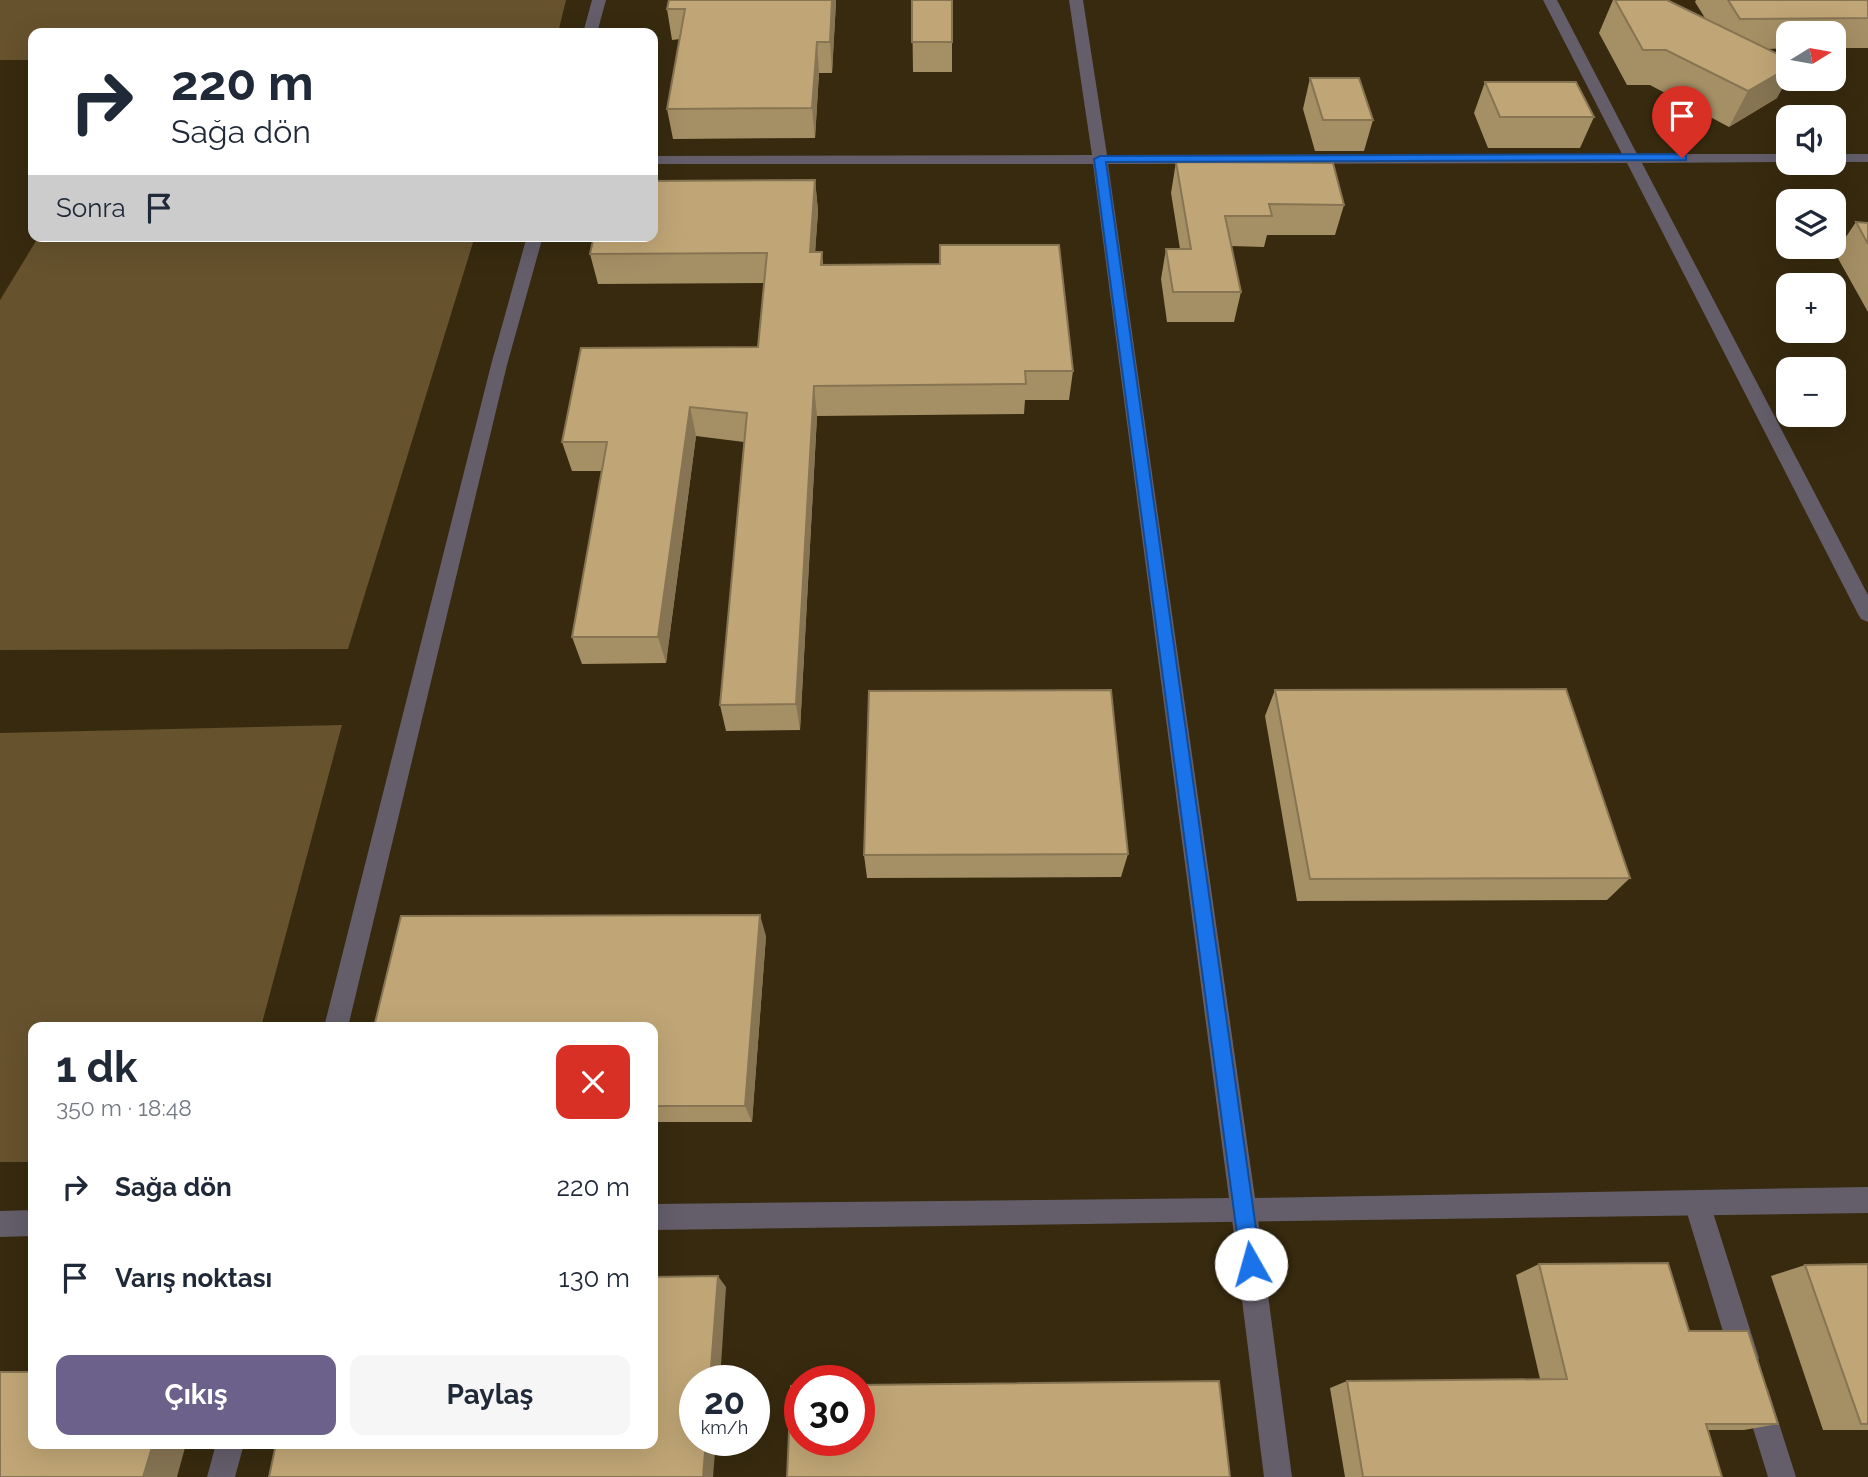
<!DOCTYPE html>
<html lang="tr">
<head>
<meta charset="utf-8">
<style>
  body { margin:0; font-family:Raleway,sans-serif; background:#f6f6f7; color:#1f2937; height:100vh; display:flex; flex-direction:column; font-size:26px; white-space:nowrap }
  * { box-sizing:border-box; margin:0 }
  p { font-size:23px; color:#747a83 }
  .icon { flex:none; width:38px; height:38px; fill:none; stroke:currentColor; stroke-width:2; stroke-linecap:round; stroke-linejoin:round }
  .map { position:relative; flex:1; overflow:hidden }
  .side { position:absolute; left:28px; top:1022px; width:630px; height:427px; display:flex; flex-direction:column; background:#fff; border-radius:14px; box-shadow:0 7px 28px #0002 }
  .side>* { flex:none }
  .guide { position:absolute; left:28px; top:28px; width:630px; height:214px; border-radius:14px; box-shadow:0 7px 28px #0002; background:#fff; color:#1f2937; overflow:hidden }
  .needle { width:46px; rotate:79deg }
  .tools { position:absolute; left:1776px; top:21px; display:grid; gap:14px }
  .tools a { display:grid; place-items:center; width:70px; height:70px; border-radius:14px; background:#fff; box-shadow:0 7px 28px #0002; font-size:35px }
  .speed { position:absolute; left:679px; top:1365px; display:flex; gap:14px; font-size:35px; font-weight:700; text-align:center }
  .speed>* { display:grid; place-content:center; width:91px; height:91px; border-radius:50%; background:#fff; box-shadow:0 7px 28px #0002; line-height:1 }
  .speed small { font-size:18px; font-weight:400 }
  .speed .limit { border:10px solid #d22; background:#fff; color:#111 }
  .pin { position:absolute; display:grid; place-items:center; width:60px; height:60px; color:#fff; margin:-72px -30px; border-radius:50% 50% 50% 0; rotate:-45deg; box-shadow:0 0 7px #0007 }
  .pin .icon { rotate:45deg }
  .me { position:absolute; width:77px; margin:-38px; rotate:353deg; stroke-linejoin:round; filter:drop-shadow(0 0 5px #0008) }
  .turn { display:flex; align-items:center; gap:24px; height:147px; padding:0 28px; font-size:32px }
  .turn .icon { width:91px; height:91px; stroke-width:2.5 }
  .turn b { display:block; font-size:49px; line-height:60px }
  .then { display:flex; align-items:center; height:66px; padding:0 28px; background:#0003; gap:14px; font-size:26px }
  .round { display:grid; place-items:center; flex:none; width:74px; height:74px; border-radius:14px; background:#f6f6f7 }
  .summary { display:flex; align-items:center; justify-content:space-between; height:119px; padding:0 28px }
  h1 { font-size:42px; font-weight:700; line-height:52px }
  .action { display:flex; gap:14px; margin-top:auto; padding:14px 28px }
  .action a { flex:1; height:80px; border-radius:14px; background:#6b618a; color:#fff; font-size:28px; font-weight:700; line-height:80px; text-align:center }
  .action a+a { background:#f6f6f7; color:#1f2937 }
  ul { padding:0; list-style:none }
  li { display:flex; align-items:center; gap:21px; height:91px; padding:0 28px }
  li div { flex:1 }
  li b { display:block; font-size:26px }
  li em { font-style:normal }
  .map>svg:first-child { display:block }
</style>
</head>
<body>
<div class="map">
<svg width="1868" height="1477" viewBox="0 0 1868 1477">
  <rect width="100%" height="100%" fill="#372a0f"/>
  <g fill="#66522d">
    <polygon points="0,0 566,0 558,33 33,33 33,60 0,60"/>
    <polygon points="39,236 475,236 348,649 0,650 0,300"/>
    <polygon points="342,725 261,1027 33,1027 33,1162 0,1162 0,733"/>
  </g>
  <g fill="none" stroke-linecap="round" stroke-linejoin="round">
    <g fill="#635e6a" fill-rule="evenodd">
      <polygon points="1069,0 1083,0 1107,155 1622,154 1543,0 1557,0 1637,154 1788,154 1788,162 1642,163 1868,595 1868,622 1861,619 1858,614 1627,163 1108,164 1255,1198 1868,1187 1868,1213 653,1230 653,1204 1229,1198 1093,164 653,164 653,156 1092,155"/>
      <rect x="1834" y="154" width="34" height="8"/>
    </g>
    <g fill="#635e6a" fill-rule="evenodd">
      <polygon points="592,0 606,0 597,33 583,33"/>
      <polygon points="527,236 543,236 507,365 348,1027 324,1027 491,365"/>
      <polygon points="1697,1190 1706,1194 1710,1203 1759,1358 1755,1368 1745,1372 1735,1368 1731,1358 1684,1203 1688,1194"/>
      <polygon points="1244,1198 1253,1202 1257,1211 1292,1477 1264,1477 1231,1211 1235,1202"/>
      <polygon points="33,1210 33,1236 0,1237 0,1211"/>
      <polygon points="1758,1385 1768,1389 1796,1477 1768,1477 1744,1399 1748,1389"/>
      <polygon points="216,1444 244,1444 235,1477 207,1477"/>
    </g>
  </g>
  <g fill="#a58f65">
    <polygon points="669,0 836,0 832,73 819,73 815,138 673,139 667,109 680,39 672,40 667,9"/>
    <polygon points="912,0 952,42 952,72 913,72"/>
    <polygon points="1613,0 1667,0 1705,18 1695,2 1696,0 1868,0 1868,48 1834,48 1834,33 1788,33 1788,48 1767,49 1777,98 1729,127 1650,85 1627,85 1599,33"/>
    <polygon points="1310,78 1373,120 1364,151 1315,151 1303,109"/>
    <polygon points="1485,82 1594,117 1580,148 1488,148 1474,113"/>
    <polygon points="1176,162 1344,205 1335,235 1267,235 1264,247 1231,246 1241,292 1234,322 1167,322 1161,279 1166,249 1180,249 1171,193"/>
    <polygon points="815,180 818,211 815,252 822,252 823,265 1073,371 1069,400 1025,400 1024,414 817,416 800,730 726,731 720,705 744,442 696,436 666,663 582,664 572,637 602,471 572,471 562,442 758,347 764,283 598,284 590,254"/>
    <polygon points="1856,222 1868,223 1868,312 1835,253"/>
    <polygon points="1275,690 1630,878 1607,900 1297,901 1265,716"/>
    <polygon points="1128,854 1121,877 867,878 864,855"/>
    <polygon points="766,936 752,1122 653,1122 653,1027 375,1027"/>
    <polygon points="1539,1264 1689,1331 1778,1424 1744,1430 1708,1430 1722,1477 1345,1477 1330,1388 1347,1381 1540,1379 1516,1275"/>
    <polygon points="1868,1264 1868,1430 1823,1430 1771,1276 1805,1265"/>
  </g>
  <g fill="#867453">
    <polygon points="832,0 836,0 836,4 832,73 830,42"/>
    <polygon points="817,42 819,73 815,138 812,108"/>
    <polygon points="1788,68 1788,78 1777,98 1729,127 1748,91"/>
    <polygon points="815,180 818,211 813,283 810,252"/>
    <polygon points="814,386 817,416 800,730 796,704"/>
    <polygon points="690,407 696,436 666,663 658,637"/>
    <polygon points="760,915 766,936 752,1122 745,1106"/>
    <polygon points="718,1276 726,1287 720,1381 710,1381"/>
    <polygon points="706,1440 716,1440 713,1477 703,1477"/>
    <polygon points="153,1444 186,1444 177,1477 143,1477"/>
  </g>
  <g fill="#c0a676" stroke="#867453" stroke-width="2">
    <polygon points="669,0 832,0 830,42 817,42 812,108 667,109 685,9 667,9"/>
    <rect x="912" y="0" width="40" height="42"/>
    <polygon points="1615,0 1667,0 1788,59 1788,68 1748,91 1666,50 1643,50"/>
    <polygon points="1728,0 1868,0 1868,18 1740,19"/>
    <polygon points="1310,78 1359,78 1373,120 1323,120"/>
    <polygon points="1485,82 1576,82 1594,117 1500,117"/>
    <polygon points="1176,162 1333,163 1344,205 1269,204 1272,216 1225,216 1241,292 1173,292 1166,249 1191,249"/>
    <polygon points="815,180 810,252 822,252 821,265 940,264 940,245 1059,245 1073,371 1025,371 1026,384 814,386 796,704 720,705 747,413 690,407 658,637 572,637 607,442 562,442 581,348 758,347 767,253 590,254 594,236 653,236 653,181"/>
    <polygon points="1856,222 1868,223 1868,244"/>
    <polygon points="1566,689 1630,878 1310,879 1275,690"/>
    <polygon points="1111,690 1128,854 864,855 869,691"/>
    <polygon points="760,915 745,1106 653,1106 653,1027 633,1027 633,1026 374,1027 401,916"/>
    <polygon points="1668,1263 1689,1331 1748,1331 1778,1424 1706,1424 1722,1477 1363,1477 1347,1381 1567,1379 1539,1264"/>
    <polygon points="1868,1264 1868,1424 1861,1424 1805,1265"/>
    <polygon points="718,1276 710,1381 695,1381 695,1440 706,1440 703,1477 269,1477 276,1444 653,1444 653,1277"/>
    <polygon points="0,1372 33,1372 33,1444 153,1444 143,1477 0,1477"/>
    <polygon points="1219,1381 1230,1477 787,1477 791,1386 800,1386 800,1440 859,1440 859,1385"/>
  </g>
  <polygon fill="#1a73e8" stroke="#114b97" stroke-width="2" points="1682,154 1686,155 1686,160 1106,162 1261,1264 1258,1271 1251,1274 1244,1271 1241,1264 1094,159 1100,156"/>
</svg>
<div class="tools">
<a><svg class="needle" viewBox="-14 -14 28 28"><path d="M0-13l5 13h-10z" fill="#e53935"/><path d="M0 13l5-13h-10z" fill="#747a83"/></svg></a>
<a><svg class="icon" aria-label="sound" viewBox="0 0 24 24"><path d="M4 9h4l5-4v14l-5-4H4zM17 9q2 3 0 6"/></svg></a>
<a><svg class="icon" aria-label="layers" viewBox="0 0 24 24"><path d="M12 4l9 5-9 5-9-5zM3 14l9 5 9-5"/></svg></a>
<a>+</a>
<a>−</a>
</div>
<div class="speed"><div>20<small>km/h</small></div><div class="limit">30</div></div>
<div class="pin" style="left:1682px;top:158px;background:#d93025"><svg class="icon" aria-label="arrive" viewBox="0 0 24 24"><path d="M6 21V4h12l-3 4 3 4H6"/></svg></div>
<svg class="me" style="left:1251px;top:1264px" viewBox="-20 -20 40 40"><circle r="19" fill="#fff"/><path d="M0-13L10 11 0 6-10 11z" fill="#1a73e8"/></svg>
<div class="guide">
<div class="turn"><svg class="icon" aria-label="right" viewBox="0 0 24 24"><path d="M7 20v-9h11M14 6l5 5-5 5"/></svg><div><b>220 m</b>Sağa dön</div></div>
<div class="then">Sonra<svg class="icon" aria-label="arrive" viewBox="0 0 24 24"><path d="M6 21V4h12l-3 4 3 4H6"/></svg></div>
</div>
<section class="side">
<div class="summary"><div><h1>1 dk</h1><p>350 m · 18:48</p></div><a class="round" style="background:#d93025;color:#fff"><svg class="icon" aria-label="close" viewBox="0 0 24 24"><path d="M6 6l12 12M18 6L6 18"/></svg></a></div>
<ul>
<li><svg class="icon" aria-label="right" viewBox="0 0 24 24"><path d="M7 20v-9h11M14 6l5 5-5 5"/></svg><div><b>Sağa dön</b></div><em>220 m</em></li>
<li><svg class="icon" aria-label="arrive" viewBox="0 0 24 24"><path d="M6 21V4h12l-3 4 3 4H6"/></svg><div><b>Varış noktası</b></div><em>130 m</em></li>
</ul>
<div class="action"><a>Çıkış</a><a>Paylaş</a></div>
</section>
</div>
</body>
</html>
